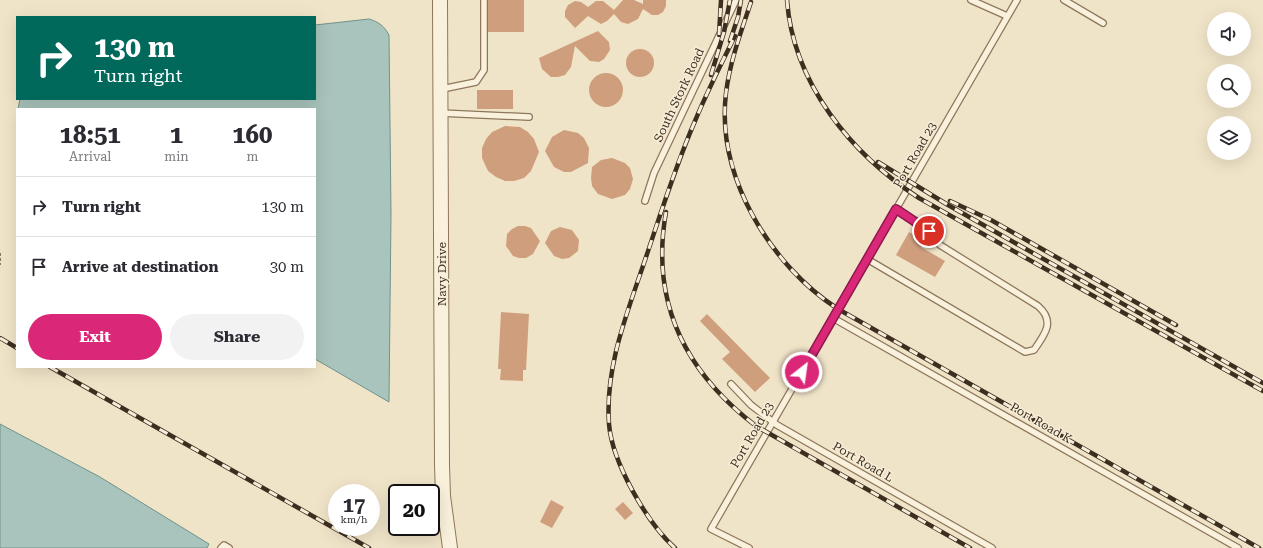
<!DOCTYPE html>
<html lang="en">
<head>
<meta charset="utf-8">
<style>
  body { margin:0; font-family:"Roboto Serif",serif; background:#f2f2f3; color:#2b2b33; height:100vh; display:flex; flex-direction:column; font-size:15px; white-space:nowrap }
  * { box-sizing:border-box; margin:0 }
  p { font-size:13px; color:#7c7c81 }
  .icon { flex:none; width:22px; height:22px; fill:none; stroke:currentColor; stroke-width:2; stroke-linecap:round; stroke-linejoin:round }
  .map { position:relative; flex:1; overflow:hidden }
  .side { position:absolute; left:16px; top:108px; width:300px; height:260px; display:flex; flex-direction:column; background:#fff; border-radius:0px; box-shadow:0 4px 16px #0002 }
  .side>* { flex:none }
  .top-card { position:absolute; left:16px; top:16px; width:300px; height:84px; border-radius:0px; box-shadow:0 4px 16px #0002; background:#00695c; color:#fff; overflow:hidden }
  .buttons { position:absolute; left:1207px; top:12px; display:grid; gap:8px }
  .buttons a { display:grid; place-items:center; width:44px; height:44px; border-radius:50%; background:#fff; box-shadow:0 4px 16px #0002; font-size:20px }
  .speed { position:absolute; left:328px; top:484px; display:flex; gap:8px; font-size:20px; font-weight:700; text-align:center }
  .speed>* { display:grid; place-content:center; width:52px; height:52px; border-radius:50%; background:#fff; box-shadow:0 4px 16px #0002; line-height:1 }
  .speed small { font-size:10px; font-weight:400 }
  .speed .limit { border:2px solid #111; border-radius:6px; background:#fff; color:#111 }
  .pin { position:absolute; display:grid; place-items:center; width:34px; height:34px; color:#fff; margin:-17px; border:2px solid #fff; border-radius:50%; box-shadow:0 1px 4px #0007 }
  .me { position:absolute; width:44px; margin:-22px; rotate:30deg; stroke-linejoin:round; filter:drop-shadow(0 0 3px #0008) }
  .turn { display:flex; align-items:center; gap:14px; height:84px; padding:0 12px; font-size:18px }
  .turn .icon { width:52px; height:52px; stroke-width:2.5 }
  .turn b { display:block; font-size:28px; line-height:34px }
  .eta { display:flex; justify-content:space-evenly; align-items:center; height:68px; text-align:center }
  .eta b { font-size:24px; font-weight:700; line-height:28px }
  .button { display:flex; gap:8px; margin-top:auto; padding:8px 12px }
  .button a { flex:1; height:46px; border-radius:24px; background:#db2777; color:#fff; font-size:16px; font-weight:700; line-height:46px; text-align:center }
  .button a+a { background:#f2f2f3; color:#2b2b33 }
  ul { padding:0; list-style:none }
  li { display:flex; align-items:center; gap:12px; height:60px; padding:0 12px; border-top:1px solid #e1e1e2 }
  li div { flex:1 }
  li b { display:block; font-size:15px }
  li em { font-style:normal }
  .map>svg:first-child { display:block }
</style>
</head>
<body>
<div class="map">
<svg width="1263" height="548" viewBox="0 0 1263 548">
  <rect width="100%" height="100%" fill="#f0e4c8"/>
  <g fill="#a9c4bc" stroke="#6f938a">
    <path d="M 369,19 C 379,22 384,26 389,35 L 391,214 L 389,402 L 315,359 L 315,109 L 18,109 L 20,99 L 315,99 L 315,25 Z"/>
    <polygon points="0,424 100,477 209,544 207,548 0,548"/>
  </g>
  <g fill="#cf9f7d">
    <rect x="488" y="0" width="36" height="32"/>
    <polygon points="623,0 634,0 643,4 643,0 666,0 666,6 663,12 658,15 652,15 643,9 638,19 628,24 621,22 614,14 607,21 601,24 588,16 575,28 565,17 565,11 568,5 575,1 581,2 588,7 596,1 603,1 614,10"/>
    <polygon points="598,31 609,42 610,50 604,59 599,62 590,61 575,46 571,67 565,75 558,77 551,77 542,69 539,58"/>
    <circle cx="640" cy="63" r="14"/>
    <circle cx="606" cy="90" r="17"/>
    <rect x="477" y="90" width="36" height="19"/>
    <polygon points="505,126 520,127 528,132 534,139 539,152 531,171 524,178 514,181 505,181 496,177 488,171 482,158 482,148 486,139 492,132"/>
    <polygon points="564,130 578,133 584,138 589,148 588,163 571,172 564,172 554,167 545,151 552,137"/>
    <polygon points="612,158 625,163 630,168 633,179 630,189 625,195 612,199 598,194 592,186 591,178 592,167 601,160"/>
    <polygon points="518,226 525,226 531,228 540,241 533,254 526,258 519,258 513,256 506,246 507,234 512,229"/>
    <polygon points="560,227 572,230 579,240 578,251 569,258 562,259 554,256 545,243 551,231"/>
    <polygon points="909,232 925,241 921,247 945,261 935,277 896,255"/>
    <polygon points="501,312 529,314 526,370 523,370 523,381 500,380 501,369 498,369"/>
    <polygon points="707,314 770,378 755,392 722,359 730,352 700,321"/>
    <polygon points="551,500 564,507 552,528 540,522"/>
    <polygon points="623,502 633,513 625,520 615,509"/>
  </g>
  <g fill="none" stroke-linecap="round" stroke-linejoin="round">
    <g stroke="#8d765c" stroke-width="8">
      <g id="service">
        <polyline points="971,0 1007,16"/>
        <polyline points="1064,0 1103,23"/>
        <polyline points="442,89 476,82 484,70 484,0"/>
        <polyline points="440,113 529,117"/>
        <polyline points="645,201 654,173 736,0"/>
        <path d="M 867,259 L 1025,352 L 1034,350 C 1046,333 1055,321 1038,306 L 940,245 L 929,231 L 896,209"/>
        <polyline points="833,318 1238,548"/>
        <polyline points="731,384 751,405 777,425 992,548"/>
        <polyline points="221,548 224,545 229,548"/>
        <polyline points="749,548 711,529 1017,0"/>
      </g>
    </g>
    <g stroke="#8d765c" stroke-width="16">
      <polyline id="tertiary" points="440,0 442,465 443,496 450,548"/>
    </g>
    <polyline stroke="#8d765c" stroke-width="2" stroke-dasharray="3 2" stroke-linecap="butt" points="0,253 0,265"/>
    <use href="#service" stroke="#faf1dc" stroke-width="5.5"/>
    <use href="#tertiary" stroke="#faf1dc" stroke-width="14"/>
    <g stroke="#3d2e20" stroke-width="4.5">
      <g id="rail">
        <path d="M 787,0 C 793,83 851,154 919,198 L 1263,391"/>
        <path d="M 751,2 C 741,32 730,61 726,93 C 716,176 770,265 838,309 L 1259,548"/>
        <polyline points="719,35 721,0"/>
        <polyline points="730,41 738,17 741,0"/>
        <polyline points="711,75 724,32 730,0"/>
        <polyline points="878,162 948,205 1263,383"/>
        <polyline points="950,201 991,220 1176,325"/>
        <path d="M 666,212 C 650,302 685,372 756,426 L 970,548"/>
        <polyline points="0,338 17,348"/>
        <polyline points="50,367 369,548"/>
        <path d="M 675,548 C 647,523 612,462 609,424 C 605,368 626,316 644,263 C 660,216 675,167 695,121 C 707,92 721,64 735,36"/>
      </g>
    </g>
    <use href="#rail" stroke="#f7eed8" stroke-width="3" stroke-dasharray="9" stroke-linecap="butt"/>
  </g>
  <g fill="none" stroke-linecap="round" stroke-linejoin="round">
    <g stroke="#8e194d" stroke-width="10">
      <polyline id="route" points="802,372 896,209 929,231"/>
    </g>
    <use href="#route" stroke="#db2777" stroke-width="7"/>
  </g>
  <g text-anchor="middle" dominant-baseline="central" stroke-width="3" stroke-linejoin="round" paint-order="stroke">
    <g font-size="12" fill="#3d2e20" stroke="#f7eed8">
      <text transform="translate(679 95) rotate(-65)">South Stork Road</text>
      <text transform="translate(915 155) rotate(-60)">Port Road 23</text>
      <text transform="translate(442 274) rotate(-90)">Navy Drive</text>
      <text transform="translate(1041 423) rotate(30)">Port Road K</text>
      <text transform="translate(752 435) rotate(-60)">Port Road 23</text>
      <text transform="translate(863 462) rotate(30)">Port Road L</text>
    </g>
  </g>
</svg>
<div class="buttons">
<a><svg class="icon" aria-label="sound" viewBox="0 0 24 24"><path d="M4 9h4l5-4v14l-5-4H4zM17 9q2 3 0 6"/></svg></a>
<a><svg class="icon" aria-label="search" viewBox="0 0 24 24"><circle cx="10" cy="10" r="6"/><path d="M15 15l6 6"/></svg></a>
<a><svg class="icon" aria-label="layers" viewBox="0 0 24 24"><path d="M12 4l9 5-9 5-9-5zM3 14l9 5 9-5"/></svg></a>
</div>
<div class="speed"><div>17<small>km/h</small></div><div class="limit">20</div></div>
<div class="pin" style="left:929px;top:231px;background:#d93025"><svg class="icon" aria-label="arrive" viewBox="0 0 24 24"><path d="M6 21V4h12l-3 4 3 4H6"/></svg></div>
<svg class="me" style="left:802px;top:372px" viewBox="-20 -20 40 40"><circle r="17" fill="#db2777" stroke="#fff" stroke-width="3"/><path d="M0-11L8 9 0 5-8 9z" fill="#fff"/></svg>
<div class="top-card">
<div class="turn"><svg class="icon" aria-label="right" viewBox="0 0 24 24"><path d="M7 20v-9h11M14 6l5 5-5 5"/></svg><div><b>130 m</b>Turn right</div></div>
</div>
<section class="side">
<div class="eta">
<div><b>18:51</b><p>Arrival</p></div>
<div><b>1</b><p>min</p></div>
<div><b>160</b><p>m</p></div>
</div>
<ul>
<li><svg class="icon" aria-label="right" viewBox="0 0 24 24"><path d="M7 20v-9h11M14 6l5 5-5 5"/></svg><div><b>Turn right</b></div><em>130 m</em></li>
<li><svg class="icon" aria-label="arrive" viewBox="0 0 24 24"><path d="M6 21V4h12l-3 4 3 4H6"/></svg><div><b>Arrive at destination</b></div><em>30 m</em></li>
</ul>
<div class="button"><a>Exit</a><a>Share</a></div>
</section>
</div>
</body>
</html>
